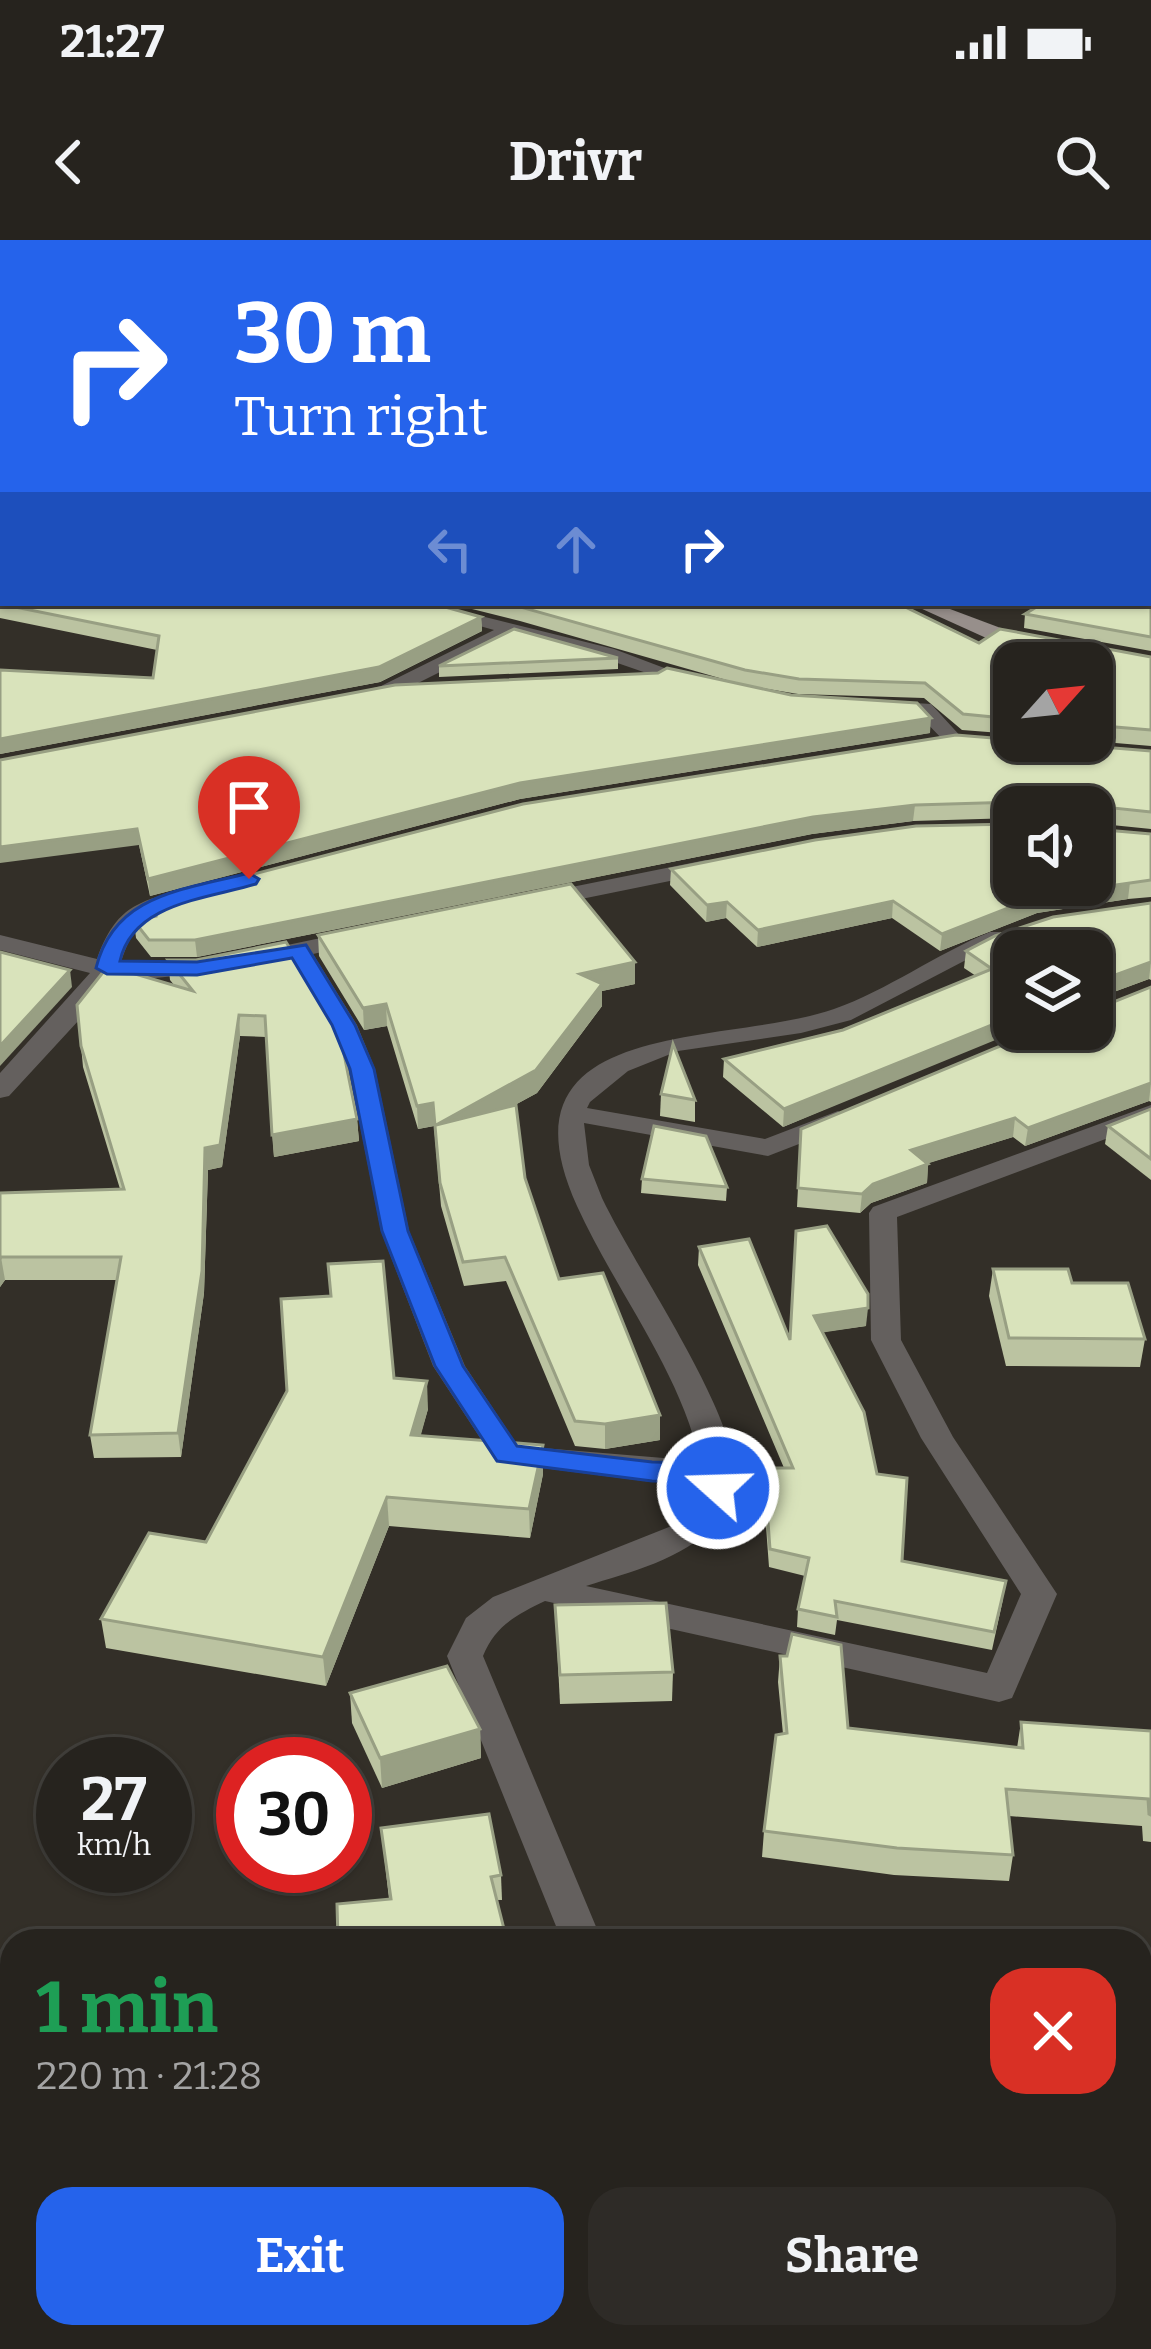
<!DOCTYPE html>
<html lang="en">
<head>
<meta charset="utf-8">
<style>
  body { margin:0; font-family:Bitter,serif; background:#2e2b27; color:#f1f3f6; height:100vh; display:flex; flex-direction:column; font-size:45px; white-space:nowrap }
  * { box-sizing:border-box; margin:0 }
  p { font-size:39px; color:#a4a4a4 }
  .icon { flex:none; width:66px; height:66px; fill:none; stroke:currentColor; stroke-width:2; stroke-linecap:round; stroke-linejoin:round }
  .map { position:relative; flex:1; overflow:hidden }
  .drawer { position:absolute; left:0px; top:1689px; width:1152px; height:420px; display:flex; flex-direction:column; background:#26231e; border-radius:36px 36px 0 0; box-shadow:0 3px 9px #0004,0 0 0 3px #42403c }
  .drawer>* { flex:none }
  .guide { position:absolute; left:0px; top:0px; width:1152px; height:366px; box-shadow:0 3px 9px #0004,0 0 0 3px #42403c; background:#2563eb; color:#fff; overflow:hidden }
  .needle { width:78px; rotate:63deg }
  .controls { position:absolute; left:993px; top:402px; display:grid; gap:24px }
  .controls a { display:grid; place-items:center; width:120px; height:120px; border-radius:24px; background:#26231e; box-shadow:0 3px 9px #0004,0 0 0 3px #42403c; font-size:60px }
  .speed { position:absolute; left:36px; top:1497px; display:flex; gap:24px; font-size:60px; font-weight:700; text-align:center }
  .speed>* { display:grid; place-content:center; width:156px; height:156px; border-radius:50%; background:#26231e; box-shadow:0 3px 9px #0004,0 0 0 3px #42403c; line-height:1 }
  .speed small { font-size:30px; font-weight:400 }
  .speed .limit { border:18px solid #d22; background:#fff; color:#111 }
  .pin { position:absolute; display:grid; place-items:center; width:102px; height:102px; color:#fff; margin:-123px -51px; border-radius:50% 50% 50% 0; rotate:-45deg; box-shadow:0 0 12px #0007 }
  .pin .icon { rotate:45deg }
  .me { position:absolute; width:132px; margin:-66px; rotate:290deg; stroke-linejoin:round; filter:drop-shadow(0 0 9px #0008) }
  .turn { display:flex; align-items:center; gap:42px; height:252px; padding:0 36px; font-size:54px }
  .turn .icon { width:156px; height:156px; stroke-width:2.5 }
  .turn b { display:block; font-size:84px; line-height:102px }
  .lanes { display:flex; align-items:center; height:114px; padding:0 36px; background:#0003; justify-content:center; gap:60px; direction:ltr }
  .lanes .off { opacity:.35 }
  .round { display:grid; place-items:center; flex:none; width:126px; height:126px; border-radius:36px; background:#2e2b27 }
  .headline { display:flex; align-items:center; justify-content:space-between; height:204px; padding:0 36px }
  h1 { font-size:72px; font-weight:700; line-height:90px; color:#1e9e55 }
  .primary-button { display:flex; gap:24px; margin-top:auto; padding:24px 36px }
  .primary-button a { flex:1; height:138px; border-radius:36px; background:#2563eb; color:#fff; font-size:48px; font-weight:700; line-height:138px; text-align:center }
  .primary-button a+a { background:#2e2b27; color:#f1f3f6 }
  .status { display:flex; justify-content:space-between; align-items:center; height:84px; padding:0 60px; background:#26231e; direction:ltr }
  .status svg { height:33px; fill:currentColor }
  header { display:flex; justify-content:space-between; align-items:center; height:156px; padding:0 36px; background:#26231e; font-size:54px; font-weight:700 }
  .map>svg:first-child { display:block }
</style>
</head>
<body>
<div class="status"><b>21:27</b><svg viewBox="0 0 49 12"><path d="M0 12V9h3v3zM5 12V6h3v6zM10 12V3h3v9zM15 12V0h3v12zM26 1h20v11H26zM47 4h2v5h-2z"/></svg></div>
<header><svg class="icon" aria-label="back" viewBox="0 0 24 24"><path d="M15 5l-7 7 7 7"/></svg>Drivr<svg class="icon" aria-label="search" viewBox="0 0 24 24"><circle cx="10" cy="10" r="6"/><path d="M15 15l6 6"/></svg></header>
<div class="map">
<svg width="1151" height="2109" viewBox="0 0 1151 2109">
  <rect width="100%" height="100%" fill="#332f28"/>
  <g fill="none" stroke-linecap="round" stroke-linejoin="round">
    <g fill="#64605e" fill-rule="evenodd">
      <polygon points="398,363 429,363 614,409 704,443 687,447 600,417 514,395 394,455 358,460 358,452 381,446 494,390"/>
      <polygon points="883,461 931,464 964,500 947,504 918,474 876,471 873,467"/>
      <polygon points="706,620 714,622 714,632 542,667 530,660 542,653"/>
      <path d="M 190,648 L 202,655 L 198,660 C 152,671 137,675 121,722 L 206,720 L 218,727 L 215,732 L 155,738 L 113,736 L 91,767 L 9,856 L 0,858 L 0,833 L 90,733 L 0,710 L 0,695 L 97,719 C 116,666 138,661 190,648 Z"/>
      <path d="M 359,690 L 367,692 L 367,702 L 313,714 L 357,785 L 375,829 L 409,991 L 465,1126 L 518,1206 L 700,1221 C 680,1130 615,1050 577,966 C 490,774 727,807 834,769 C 888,750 936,714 990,692 L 1006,692 L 1010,697 L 851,780 L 801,793 L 678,811 L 628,831 L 590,862 L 587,868 L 765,899 L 838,871 L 852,879 L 848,885 L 768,916 L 584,883 L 589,925 L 602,958 C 636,1029 728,1160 735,1231 C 736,1248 728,1269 717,1282 C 686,1319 630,1332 586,1346 L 987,1433 L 1021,1354 L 921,1198 L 871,1100 L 869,973 L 873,967 L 1151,865 L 1151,882 L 897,977 L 901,1100 L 953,1197 L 1057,1354 L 1012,1458 L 999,1462 L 545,1361 C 516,1375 495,1386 483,1416 L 602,1701 L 562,1701 L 447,1416 L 466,1378 L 493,1357 L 669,1287 L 692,1268 L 702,1242 L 652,1242 L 496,1222 L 433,1126 L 381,991 L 349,829 L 331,785 L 291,719 L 254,726 L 242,719 L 245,714 Z"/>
      <polygon points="522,2097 570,2097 569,2109 521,2109"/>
      <polygon points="623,2097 671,2097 670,2109 622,2109"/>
    </g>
    <polygon fill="#978f8b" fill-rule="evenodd" points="909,363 934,363 1041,403 1031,409 984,397"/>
  </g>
  <g fill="#bbc3a1">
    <polygon points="0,111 3,111 3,363 481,377 482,391 380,442 0,514 0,430 153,438 157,410 0,378"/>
    <polygon points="1151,296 1151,411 1024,388 1025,374 1149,363 1149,297"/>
    <polygon points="448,363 897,363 979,403 1151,417 1151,506 1092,501 1092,423 1014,423 1014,494 962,490 924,458 798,454 744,445 520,381"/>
    <polygon points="618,418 618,429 439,437 439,426"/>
    <polygon points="930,493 520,559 150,656 139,605 0,520"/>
    <polygon points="1151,511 1151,589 1092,583 1092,567 1014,567 1014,578 913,581 812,594 197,717 151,717 136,698 134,681 155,677 154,664"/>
    <polygon points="1094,589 1151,594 1151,657 1128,659 1037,673 940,711 892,678 757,707 726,678 706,682 670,645 671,629"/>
    <polygon points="1151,663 1151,740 1149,739 1092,760 1092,711 1014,711 1014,789 783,887 723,837 724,819 843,790 976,736 964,728 966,711"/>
    <polygon points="318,695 635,722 635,744 602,751 602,766 537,853 513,866 525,938 559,1039 660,1200 605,1209 575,1206 506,1041 464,1046 441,966 434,886 418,889 387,786 364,790 319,716"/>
    <polygon points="286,702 357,879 359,901 274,917 266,797 240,796 222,927 208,930 204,1053 181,1217 94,1218 90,1195 117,1040 5,1040 0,1047 0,953 120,949 83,827 81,806 174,745 170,740 168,720 196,720"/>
    <polygon points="1151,747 1151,862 1149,861 1025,906 1013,897 928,923 927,943 871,963 860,973 797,967 801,889"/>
    <polygon points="661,854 695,860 695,882 660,876"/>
    <polygon points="1151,869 1151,940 1105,904 1108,886"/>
    <polygon points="642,939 727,947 726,961 641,953"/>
    <polygon points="796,991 866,1086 822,1092 877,1234 902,1321 1003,1359 992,1410 837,1380 835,1395 797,1387 798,1369 805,1336 769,1327 763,1246 764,1228 784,1228 698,1025 699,1007 790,1099"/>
    <polygon points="993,1029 1145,1099 1140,1127 1006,1126 989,1056"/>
    <polygon points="394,1138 428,1169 420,1196 543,1205 543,1234 530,1298 389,1286 326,1446 106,1408 101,1379 206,1302"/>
    <polygon points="555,1365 673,1432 672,1461 560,1464"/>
    <polygon points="780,1416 848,1488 1017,1508 1021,1482 1151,1491 1151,1602 1143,1601 1142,1586 1009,1576 1013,1615 1009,1641 894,1635 762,1617 764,1591 783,1494 778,1442"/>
    <polygon points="350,1453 480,1489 481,1518 382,1548 352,1483"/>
    <polygon points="381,1588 501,1635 502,1660 389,1659"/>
    <polygon points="0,1910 12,1912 12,2097 288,2097 285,2109 0,2109"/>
    <polygon points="294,2097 426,2097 422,2109 336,2109"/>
  </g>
  <g fill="#989f83">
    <polygon points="481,377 482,391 380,442 0,514 0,499"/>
    <polygon points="931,478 930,493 520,559 150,656 148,639 520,543"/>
    <polygon points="915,565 913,581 812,594 197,717 195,700 813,577"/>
    <polygon points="137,589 139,605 0,623 0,607"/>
    <polygon points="1130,642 1128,659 1037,673 940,711 942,694 1039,656"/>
    <polygon points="893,661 892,678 757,707 758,690"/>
    <polygon points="727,662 726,678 706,682 707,665"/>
    <polygon points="635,722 635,744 602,751 602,766 537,853 436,908 436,885 580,734"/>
    <polygon points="1151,722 1149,739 1092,760 1093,743"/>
    <polygon points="70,730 72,747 0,826 0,806"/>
    <polygon points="386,764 387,786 364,790 363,768"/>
    <polygon points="239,775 240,796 222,927 208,930 204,1053 181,1217 178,1193 205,908"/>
    <polygon points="1014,776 1014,789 1022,789 783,887 784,869"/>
    <polygon points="1151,843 1149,861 1025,906 1028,888"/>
    <polygon points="433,863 434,886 418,889 417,866"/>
    <polygon points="1015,878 1013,897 910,929 911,910"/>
    <polygon points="357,879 359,901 274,917 272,895"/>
    <polygon points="928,924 927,943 871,963 860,973 862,954 873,944"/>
    <polygon points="1,1017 5,1040 0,1047 0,1019"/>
    <polygon points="868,1068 866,1086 813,1094 814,1076"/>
    <polygon points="427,1141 428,1169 413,1224 411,1195"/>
    <polygon points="660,1175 660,1200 605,1209 605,1184"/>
    <polygon points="543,1205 543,1234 530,1298 529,1269"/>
    <polygon points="387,1257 389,1286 326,1446 323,1417"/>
    <polygon points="480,1489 481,1518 382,1548 380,1518"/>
    <polygon points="278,2097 288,2097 285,2109 276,2109"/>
    <polygon points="415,2097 426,2097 422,2109 412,2109"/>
    <polygon points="967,2097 973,2097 969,2109 963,2109"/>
  </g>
  <g fill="#d9e3bb" stroke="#989f83" stroke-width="3">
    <polygon points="523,0 603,0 627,3 512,3"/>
    <rect x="0" y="77" width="3" height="19"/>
    <polygon points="0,111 3,111 3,261 0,262"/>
    <rect x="1149" y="112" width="2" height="46"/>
    <polygon points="1149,174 1151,174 1151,275 1149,276"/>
    <polygon points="3,275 3,363 431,363 481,377 379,427 0,499 0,430 153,438 159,396 0,364 0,276"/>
    <polygon points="1149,323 1151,330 1151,397 1025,374 1043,363 1149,363"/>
    <polygon points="506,363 897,363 979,403 1000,389 1151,417 1151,490 1092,485 1092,423 1014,423 1014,479 963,474 925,443 799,439 745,430"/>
    <polygon points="514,389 618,418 439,426"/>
    <polygon points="667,428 791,455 917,463 931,478 520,543 148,639 137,589 0,607 0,520 395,445 658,433"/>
    <polygon points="956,495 1151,511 1151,572 1095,566 1092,576 1092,567 1020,567 1016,562 915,565 813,577 195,700 149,700 134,681 156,676 154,664 173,655 523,564"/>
    <polygon points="1014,584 1014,645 1092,645 1092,587 1094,589 1151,594 1151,640 1039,656 942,694 893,661 758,690 727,662 707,665 671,629 815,600 916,586"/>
    <polygon points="571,644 635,722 580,734 602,744 536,830 436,885 516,865 525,938 559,1039 603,1033 660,1175 605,1184 575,1181 505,1017 463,1022 440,943 433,863 417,866 386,764 363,768 318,695"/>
    <polygon points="1151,663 1151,722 1093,743 1092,750 1092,711 1014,711 1014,776 784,869 724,819 843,790 992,729 966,711 995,696 1053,677"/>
    <polygon points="286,702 326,766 343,809 357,879 272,895 265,776 239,775 220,905 205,908 202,1031 178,1193 90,1195 121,1017 1,1017 0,1019 0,953 124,949 81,806 77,765 108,726 193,751 168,720 196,720"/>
    <polygon points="0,712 70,730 0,806"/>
    <polygon points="1151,747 1151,843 1028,888 1015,878 911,910 928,924 873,944 862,954 798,948 801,889 1041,789 1092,789 1092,766 1096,769"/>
    <polygon points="673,804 695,860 661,854"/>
    <polygon points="1151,869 1151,919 1108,886"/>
    <polygon points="654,886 706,896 727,947 642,939"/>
    <polygon points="827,986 868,1054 868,1068 814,1076 864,1172 877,1234 907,1238 902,1321 1006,1341 994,1392 835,1361 837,1377 798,1369 809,1318 770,1309 764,1228 793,1228 699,1007 749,999 790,1100 796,991"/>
    <polygon points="383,1021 394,1138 427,1141 411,1195 543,1205 529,1269 387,1257 323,1417 101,1379 149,1293 206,1302 287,1151 281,1059 331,1056 328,1024"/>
    <polygon points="993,1029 1068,1029 1072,1043 1128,1043 1145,1099 1009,1098"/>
    <polygon points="666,1363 673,1432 560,1435 555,1365"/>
    <polygon points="792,1394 841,1405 848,1488 1023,1508 1021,1482 1151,1491 1151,1575 1149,1574 1148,1559 1006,1549 1013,1615 897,1608 764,1591 776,1495 787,1493 780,1416 787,1416"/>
    <polygon points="447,1426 480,1489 380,1518 350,1453"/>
    <polygon points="489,1574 501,1635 491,1637 507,1701 338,1701 337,1664 391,1659 381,1588"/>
    <polygon points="0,1910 12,1912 12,2093 0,2090"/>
    <polygon points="32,2097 278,2097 276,2109 87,2109"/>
    <polygon points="381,2097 415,2097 411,2106"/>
    <polygon points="880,2097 967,2097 963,2109 875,2109"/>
  </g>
  <path fill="#2563eb" stroke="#184099" stroke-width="3" d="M 249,633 L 259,639 L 256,644 C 206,659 133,663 120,721 L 197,722 L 306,705 L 355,785 L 374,829 L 408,991 L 463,1126 L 517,1206 L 652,1222 L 717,1223 L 732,1232 L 729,1255 L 708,1255 L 703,1242 L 652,1241 L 497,1221 L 435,1126 L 382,991 L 350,829 L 332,785 L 292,718 L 197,735 L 107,734 L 96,728 C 114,654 183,650 249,633 Z"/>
</svg>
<div class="controls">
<a><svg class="needle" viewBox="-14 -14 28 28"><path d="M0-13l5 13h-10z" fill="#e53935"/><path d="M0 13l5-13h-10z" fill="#a4a4a4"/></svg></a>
<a><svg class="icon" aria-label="sound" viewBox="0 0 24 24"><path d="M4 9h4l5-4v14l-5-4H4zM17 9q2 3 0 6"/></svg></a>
<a><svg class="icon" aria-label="layers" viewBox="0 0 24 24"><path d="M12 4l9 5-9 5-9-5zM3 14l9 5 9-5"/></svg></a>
</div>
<div class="speed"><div>27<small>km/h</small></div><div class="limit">30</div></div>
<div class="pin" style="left:249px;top:639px;background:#d93025"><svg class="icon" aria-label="arrive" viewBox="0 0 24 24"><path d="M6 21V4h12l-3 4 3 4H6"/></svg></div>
<svg class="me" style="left:718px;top:1248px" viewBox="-20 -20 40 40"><circle r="17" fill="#2563eb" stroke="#fff" stroke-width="3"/><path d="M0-11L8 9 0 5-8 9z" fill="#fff"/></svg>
<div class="guide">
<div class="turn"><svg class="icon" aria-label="right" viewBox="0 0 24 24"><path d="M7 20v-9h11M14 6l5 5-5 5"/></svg><div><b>30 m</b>Turn right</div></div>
<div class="lanes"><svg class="icon off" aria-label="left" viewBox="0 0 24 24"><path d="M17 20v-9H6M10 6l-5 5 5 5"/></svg><svg class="icon off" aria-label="ahead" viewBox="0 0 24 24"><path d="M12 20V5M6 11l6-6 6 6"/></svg><svg class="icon" aria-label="right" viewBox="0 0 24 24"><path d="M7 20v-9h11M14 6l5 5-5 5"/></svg></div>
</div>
<section class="drawer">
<div class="headline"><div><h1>1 min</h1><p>220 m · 21:28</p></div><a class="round" style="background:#d93025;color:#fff"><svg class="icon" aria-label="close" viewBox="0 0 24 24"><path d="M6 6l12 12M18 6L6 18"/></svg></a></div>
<div class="primary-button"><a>Exit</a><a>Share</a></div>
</section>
</div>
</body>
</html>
